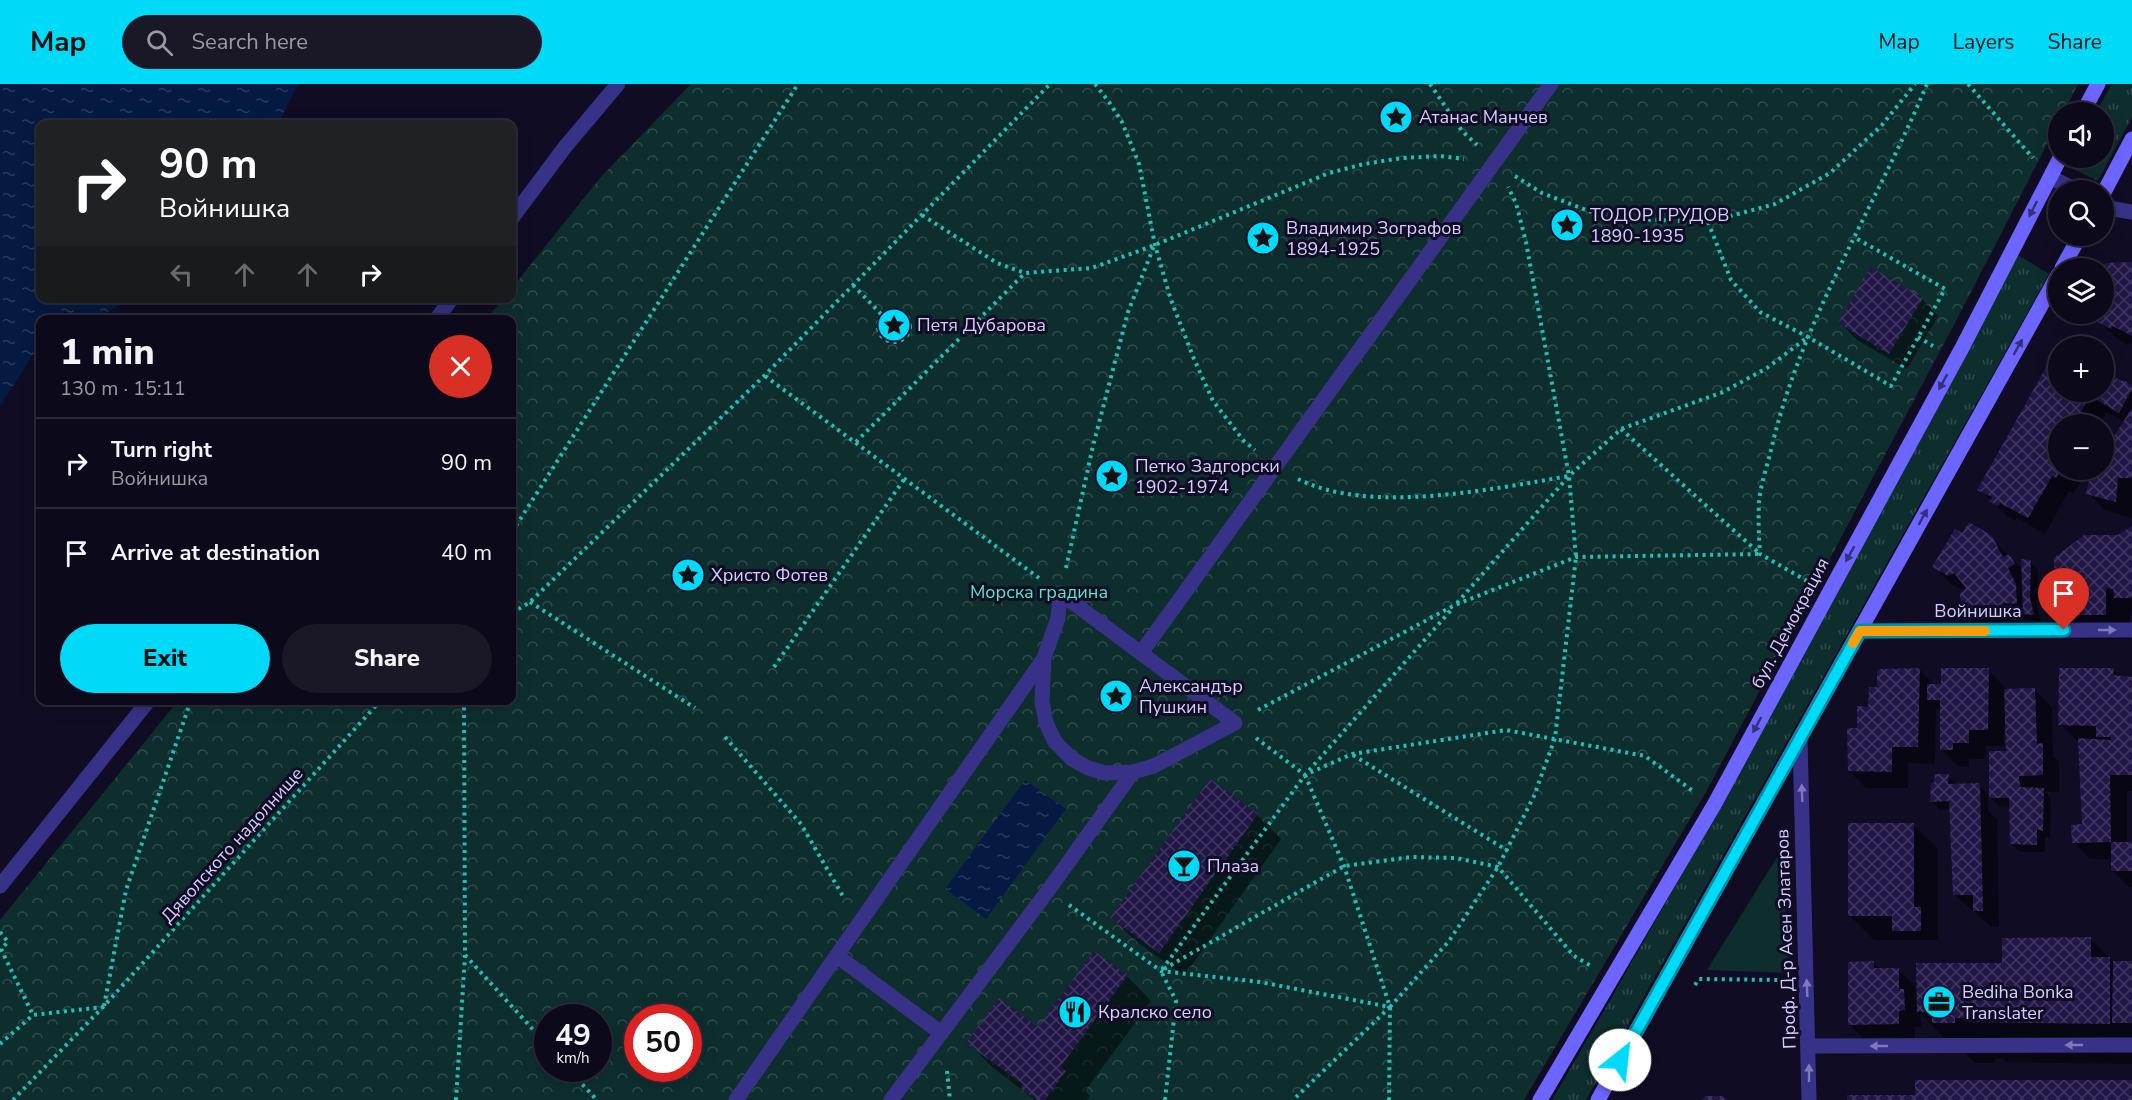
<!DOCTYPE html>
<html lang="en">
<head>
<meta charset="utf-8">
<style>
  body { margin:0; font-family:"Nunito Sans",sans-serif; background:#1a1727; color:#f1f3f6; height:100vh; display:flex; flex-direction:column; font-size:22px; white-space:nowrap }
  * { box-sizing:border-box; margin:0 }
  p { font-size:20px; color:#9a9aa2 }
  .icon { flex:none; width:33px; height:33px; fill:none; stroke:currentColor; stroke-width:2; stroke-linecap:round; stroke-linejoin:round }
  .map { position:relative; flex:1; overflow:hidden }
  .drawer { position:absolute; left:36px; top:231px; width:480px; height:390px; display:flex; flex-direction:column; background:#0c091a; border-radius:12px; box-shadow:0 3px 15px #0003,0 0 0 2px #2c2a39 }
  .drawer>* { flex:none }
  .banner { position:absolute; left:36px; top:36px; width:480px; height:183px; border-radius:12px; box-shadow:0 3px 15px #0003,0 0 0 2px #2c2a39; background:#202124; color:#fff; overflow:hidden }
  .controls { position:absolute; left:2048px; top:18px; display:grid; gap:12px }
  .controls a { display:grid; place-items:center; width:66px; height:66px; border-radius:50%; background:#0c091a; box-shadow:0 3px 15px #0003,0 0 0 2px #2c2a39; font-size:30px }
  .speed { position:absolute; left:534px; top:920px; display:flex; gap:12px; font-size:30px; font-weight:700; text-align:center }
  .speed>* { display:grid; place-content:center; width:78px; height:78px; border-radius:50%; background:#0c091a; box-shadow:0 3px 15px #0003,0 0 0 2px #2c2a39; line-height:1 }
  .speed small { font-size:15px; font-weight:400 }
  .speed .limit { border:9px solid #d22; background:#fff; color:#111 }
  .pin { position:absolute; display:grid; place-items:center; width:51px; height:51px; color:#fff; margin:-62px -26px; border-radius:50% 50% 50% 0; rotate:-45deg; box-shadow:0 0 6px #0007 }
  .pin .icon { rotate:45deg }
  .me { position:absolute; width:66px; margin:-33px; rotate:29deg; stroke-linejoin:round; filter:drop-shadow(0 0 4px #0008) }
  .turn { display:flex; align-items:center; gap:21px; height:126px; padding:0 24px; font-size:27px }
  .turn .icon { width:78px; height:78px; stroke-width:2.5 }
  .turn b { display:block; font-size:42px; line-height:51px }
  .lanes { display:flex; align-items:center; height:57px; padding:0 24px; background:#0003; justify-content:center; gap:30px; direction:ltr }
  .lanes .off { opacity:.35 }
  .round { display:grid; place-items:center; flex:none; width:63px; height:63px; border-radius:32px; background:#1a1727 }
  .summary { display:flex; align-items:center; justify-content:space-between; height:102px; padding:0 24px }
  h1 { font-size:36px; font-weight:800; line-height:45px }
  .button { display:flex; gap:12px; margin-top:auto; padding:12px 24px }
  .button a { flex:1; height:69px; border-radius:36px; background:#00daf9; color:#111; font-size:24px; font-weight:800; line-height:69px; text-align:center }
  .button a+a { background:#1a1727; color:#f1f3f6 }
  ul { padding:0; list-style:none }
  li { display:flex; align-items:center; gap:18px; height:90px; padding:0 24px; border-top:2px solid #2c2a39 }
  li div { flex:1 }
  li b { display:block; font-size:22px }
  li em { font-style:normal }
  header { display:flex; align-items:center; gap:36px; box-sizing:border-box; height:84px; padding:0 30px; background:#00daf9; color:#111 }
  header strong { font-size:28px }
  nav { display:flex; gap:33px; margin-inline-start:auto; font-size:21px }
  .search { width:420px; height:54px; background:#1a1727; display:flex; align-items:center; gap:15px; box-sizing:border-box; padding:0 21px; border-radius:33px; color:#9a9aa2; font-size:22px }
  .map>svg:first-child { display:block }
</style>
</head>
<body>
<header>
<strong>Map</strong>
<div class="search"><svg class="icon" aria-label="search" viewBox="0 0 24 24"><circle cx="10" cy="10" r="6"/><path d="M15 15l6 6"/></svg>Search here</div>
<nav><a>Map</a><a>Layers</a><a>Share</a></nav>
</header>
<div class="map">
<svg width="2132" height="1016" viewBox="0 0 2132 1016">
  <defs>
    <pattern id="grass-tufts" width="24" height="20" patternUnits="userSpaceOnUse" patternTransform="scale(1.5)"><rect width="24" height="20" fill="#0e2e2e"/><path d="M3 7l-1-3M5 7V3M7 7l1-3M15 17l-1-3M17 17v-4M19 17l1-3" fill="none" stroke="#304b4d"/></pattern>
    <pattern id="forest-crowns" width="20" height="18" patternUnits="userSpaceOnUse" patternTransform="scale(1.5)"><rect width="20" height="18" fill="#0e2e2e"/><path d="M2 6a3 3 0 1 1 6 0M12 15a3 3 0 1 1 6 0" fill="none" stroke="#304b4d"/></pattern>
    <pattern id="water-ripples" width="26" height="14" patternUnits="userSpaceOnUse" patternTransform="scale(1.5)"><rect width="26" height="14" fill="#051a43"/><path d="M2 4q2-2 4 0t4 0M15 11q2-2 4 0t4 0" fill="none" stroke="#293a5f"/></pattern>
    <pattern id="building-cross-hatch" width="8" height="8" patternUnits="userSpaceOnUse" patternTransform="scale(1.5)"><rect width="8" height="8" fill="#211646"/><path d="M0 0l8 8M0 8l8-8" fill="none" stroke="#403762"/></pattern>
  </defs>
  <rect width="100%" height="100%" fill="#100c23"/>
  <g fill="url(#grass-tufts)">
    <polygon points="2112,0 2132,0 2132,33 2098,97 2067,82 2071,74 2103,74 2103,28 2096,28"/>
    <path d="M 2018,171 L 2049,190 L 1586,1016 L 1552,1016 C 1715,739 1866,455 2018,171 Z"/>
  </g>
  <path fill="url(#forest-crowns)" fill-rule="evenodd" d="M 691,0 L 2078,0 L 2064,28 L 2058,28 L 2058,39 L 1956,237 L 1707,706 L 1524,1016 L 0,1016 L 0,836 L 178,617 L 512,616 L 512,236 L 486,235 L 503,215 L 512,214 L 512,204 L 600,94 ZM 548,933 L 598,933 L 598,984 L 548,984 ZM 638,933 L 688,933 L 688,984 L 638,984 Z"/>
  <polygon fill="#0e2e2e" points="1781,767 1790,889 1707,886"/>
  <g fill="url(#water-ripples)">
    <polygon points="0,0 298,0 278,40 40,40 40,214 132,215 94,235 40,236 40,264 35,268 0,322"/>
    <polygon points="1025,696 1066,725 986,835 945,805"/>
  </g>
  <g fill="#0007">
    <polygon points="2132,180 2132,259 2128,261 2115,253 2098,236 2099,234 2095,230 2103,230"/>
    <polygon points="1922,215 1938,232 1907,285 1857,256 1840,239"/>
    <polygon points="2058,265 2058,308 2103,308 2103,281 2119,296 2132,304 2132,434 2105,426 2088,409 2092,386 2103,386 2103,348 2114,354 2125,338 2107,328 2100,340 2058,340 2058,386 2078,386 2074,393 2080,399 2073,409 2069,407 2045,450 2017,434 2015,437 2008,433 1979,405"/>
    <polygon points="2132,444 2132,530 2130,528 2130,555 2082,555 2057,530 2118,452"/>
    <polygon points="1962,451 1991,454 2022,485 2030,478 2038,486 2037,523 2041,538 2019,535 2020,547 1979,546 1962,529 1965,507 1951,500 1934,483"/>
    <polygon points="2113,585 2121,593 2132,595 2132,707 2127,707 2127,759 2132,759 2132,803 2129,803 2112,786 2112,775 2090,775 2074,759 2084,742 2080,657 2077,657 2060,640"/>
    <polygon points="1920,586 1936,602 1942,602 1988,586 2005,603 2005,606 2035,606 2052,623 2053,672 2059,678 2059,708 2045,708 2051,714 2050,754 2045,753 2045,768 2019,768 2011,759 2010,722 1999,722 1988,711 1988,727 1997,735 1999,843 1991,843 1954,810 1951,725 1940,726 1932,718 1948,692 1956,701 1979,701 1990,712 2008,668 2007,643 2004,643 2004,662 1986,662 1985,675 1969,675 1969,683 1958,682 1941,665 1942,629 1936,623 1935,680 1908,679 1908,704 1866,704 1849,687 1859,646 1878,604"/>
    <polygon points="1257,731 1281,755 1184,892 1137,858 1112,834"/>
    <polygon points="1913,741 1938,765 1938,856 1874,856 1850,832"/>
    <polygon points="2090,855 2114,878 2132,878 2132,980 2007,978 2003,974 1995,975 1995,979 1975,979 1964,968 1959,968 1921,930 1921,943 1915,943 1915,956 1866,957 1849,940 1874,879 1881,886 1899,886 1918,905"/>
    <polygon points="1127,892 1151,917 1085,1007 1090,1012 1087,1016 1035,1016 992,983 968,958 1039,945"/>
  </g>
  <g fill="url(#building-cross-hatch)">
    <polygon points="2132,178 2132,252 2113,242 2111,245 2096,237 2100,230 2103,230 2102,184 2105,179"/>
    <polygon points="1871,183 1923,214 1889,270 1838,239"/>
    <polygon points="2058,262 2058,308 2103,308 2104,277 2106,287 2121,297 2124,296 2132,302 2132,305 2119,329 2090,312 2074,340 2058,340 2057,376 2058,386 2061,386 2056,394 2052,392 2028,434 2000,419 1998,422 1989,417 1992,413 1977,406"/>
    <polygon points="2132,324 2132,394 2118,394 2116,418 2086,410 2091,386 2103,386 2103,346 2114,352"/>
    <polygon points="1969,438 1992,452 2003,473 2009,470 2015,480 2008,484 2016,500 2017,520 2003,519 2004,531 1961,530 1960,510 1966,504 1954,489 1948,492 1932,483 1955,445 1962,449"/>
    <polygon points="2132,442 2132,514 2114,514 2113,505 2106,504 2106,531 2056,531 2054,474 2084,451 2117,451"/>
    <polygon points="2021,475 2031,476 2030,514 2034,531 2023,530"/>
    <polygon points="1920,584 1918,663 1892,663 1892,688 1848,687 1847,644 1857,644 1857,622 1868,623 1869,603 1877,603 1877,588 1880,585"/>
    <polygon points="1941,584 1989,584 1988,646 1969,646 1969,659 1953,659 1953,666 1940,666 1940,616 1927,616 1927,600 1941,600"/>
    <polygon points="2059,584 2114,584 2113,591 2132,593 2132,691 2110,691 2111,758 2072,759 2071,741 2082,740 2078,654 2111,656 2111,653 2096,653 2096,642 2058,641"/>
    <polygon points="2035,604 2037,660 2043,659 2043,691 2019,692 2020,703 2044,704 2043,747 2037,745 2037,761 2010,760 2009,714 1989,714 1989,667 2006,667 2004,605"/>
    <polygon points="1935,690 1949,690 1948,700 1980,699 1983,827 1973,827 1973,811 1953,811 1949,717 1930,718 1931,699 1934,699"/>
    <polygon points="1210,695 1258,730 1159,869 1110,834"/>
    <polygon points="1848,739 1914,739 1914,823 1921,823 1921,847 1892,847 1892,832 1848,832"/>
    <rect x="2111" y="758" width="21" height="29"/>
    <polygon points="2091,853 2091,873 2110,873 2110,940 1965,938 1965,934 1955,934 1955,939 1932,939 1932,928 1917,928 1916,879 2002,879 2002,854"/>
    <polygon points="1094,867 1128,891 1061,982 1066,987 1045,1016 1037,1016 1020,1004 1023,1000 966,959 999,914 1038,943"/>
    <polygon points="1874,877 1874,884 1899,884 1899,905 1904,905 1905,926 1899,927 1899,940 1848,941 1848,878"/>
    <polygon points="2113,877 2132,877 2132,939 2112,939"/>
    <polygon points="1915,996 2132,996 2132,1016 1847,1016 1847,1011 1915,1011"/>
    <polygon points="1705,1012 1721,1012 1728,1016 1702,1016"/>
  </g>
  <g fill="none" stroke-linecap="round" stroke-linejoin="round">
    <g stroke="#22bfb9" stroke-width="4" stroke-dasharray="3 4.5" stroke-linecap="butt">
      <polyline points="1095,0 1109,18 1122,38 1139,80 1155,161 1171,216 1194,275 1213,317 1244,357 1255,366"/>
      <polyline points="1430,0 1462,47 1477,61"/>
      <polyline points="1968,0 2033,74"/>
      <polyline points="1515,92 1542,109 1607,134 1708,138 1775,120 1830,89 1882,41 1915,0"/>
      <polyline points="922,131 997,179 1025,189 1092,184 1155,161 1329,89 1364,80 1402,74 1440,72 1464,75"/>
      <polyline points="1708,138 1731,196 1760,228 1808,253 1891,302 1945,205 1854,153"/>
      <polyline points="853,201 882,231"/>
      <circle cx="894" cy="242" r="16"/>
      <polyline points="1918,253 1933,262"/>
      <polyline points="765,292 1039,494"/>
      <polyline points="1621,345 1759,469"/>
      <polyline points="856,358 1025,189"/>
      <path d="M 1298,395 C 1369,431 1492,405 1569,392"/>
      <polyline points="512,448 798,0"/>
      <polyline points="1066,484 1093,362 1128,228 1154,162"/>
      <path d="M 1807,497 L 1760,470 C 1759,453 1758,436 1759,419 C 1760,402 1767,383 1771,366 C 1801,236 1876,122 1927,0"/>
      <polyline points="530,518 695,624"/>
      <polyline points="1457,519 1569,392 1621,345 1723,308 1767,284 1808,253"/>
      <polyline points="512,529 530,518 765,291 1050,0"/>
      <polyline points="774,583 905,394"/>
      <polyline points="464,616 465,871 548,962"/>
      <polyline points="1258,626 1455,521 1576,473 1760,470"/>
      <polyline points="725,653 801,740 844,814"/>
      <polyline points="1256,654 1305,691 1352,670 1506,646 1645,672 1693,707"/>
      <polyline points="1353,671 1508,767"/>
      <polyline points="1305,691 1344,782 1390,923 1389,1016"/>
      <polyline points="1069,821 1161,887 1260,898 1390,923 1293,1016"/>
      <polyline points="0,848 8,858 1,865 33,931"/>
      <polyline points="1164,885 1344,782 1411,773 1456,774 1498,783 1574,872 1591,882"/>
      <polyline points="1695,901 1699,895 1781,896"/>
      <polyline points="104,922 126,806 191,616"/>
      <polyline points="1390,923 1449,857 1498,783 1534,712 1555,654 1576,473 1569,392 1526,158 1516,119 1508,103"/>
      <polyline points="0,960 33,931 103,923"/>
      <polyline points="567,984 597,1016"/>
      <polyline points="947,987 950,1016"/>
      <polyline points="13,1016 103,923 381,616"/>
      <polyline points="456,1016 465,871"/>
      <polyline points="1165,1016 1176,917 1161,887 1305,691 1452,525"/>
    </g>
    <g stroke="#373287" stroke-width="15">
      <polyline points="512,134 565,63 618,0"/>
      <polyline points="436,236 452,214"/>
      <polygon points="1060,509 1235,639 1154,682 1133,688 1105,689 1088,684 1072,675 1055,658 1046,639 1042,617 1044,574 1058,534"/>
      <polyline points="1141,569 1551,0"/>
      <polyline points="0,802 149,616"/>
      <polyline points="837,872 941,949"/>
      <polyline points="736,1016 1042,577"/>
      <polyline points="891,1016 1047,808 1133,688"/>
    </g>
    <g stroke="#373287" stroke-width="15">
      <polyline points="2050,93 2076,106"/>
      <polyline points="2103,120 2114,125 2132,128"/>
      <polyline points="1860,547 2132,546"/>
      <polyline points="1800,656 1809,1016"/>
      <polyline points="1809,962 2132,961"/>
    </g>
    <g stroke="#6d65ff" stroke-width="15">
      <polyline points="2083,28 2098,0"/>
      <polyline points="2103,110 2132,55"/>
      <polyline points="2062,184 2080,152"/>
      <polyline points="1540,1016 1714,721 1963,262 2060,74"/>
      <polyline points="1598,1016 2058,191"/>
    </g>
  </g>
  <defs><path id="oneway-solid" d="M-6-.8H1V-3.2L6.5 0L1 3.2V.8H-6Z" transform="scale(1.5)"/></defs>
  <g fill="#35307b">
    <use href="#oneway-solid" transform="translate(2033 125) rotate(117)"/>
    <use href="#oneway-solid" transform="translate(2018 263) rotate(-61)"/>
    <use href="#oneway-solid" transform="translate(1943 298) rotate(119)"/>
    <use href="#oneway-solid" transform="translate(1923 433) rotate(-61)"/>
    <use href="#oneway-solid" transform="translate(1850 470) rotate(119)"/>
    <use href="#oneway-solid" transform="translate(1757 641) rotate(118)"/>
  </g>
  <g fill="#7e78bd">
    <use href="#oneway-solid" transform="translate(2107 546)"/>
    <use href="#oneway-solid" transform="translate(1802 709) rotate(-92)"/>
    <use href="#oneway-solid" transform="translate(1807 904) rotate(-92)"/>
    <use href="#oneway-solid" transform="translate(2074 961) rotate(180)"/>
    <use href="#oneway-solid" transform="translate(1879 962) rotate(180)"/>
    <use href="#oneway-solid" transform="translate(1809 989) rotate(-90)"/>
  </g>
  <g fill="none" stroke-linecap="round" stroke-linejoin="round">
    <g stroke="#008ea2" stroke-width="15">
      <polyline id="route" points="1620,976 1860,547 2064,546"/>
    </g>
    <use href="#route" stroke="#00daf9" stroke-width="10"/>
    <polyline stroke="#f59e0b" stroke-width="10" points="1853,559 1860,547 1985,547"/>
  </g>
  <defs>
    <g id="sight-disc" transform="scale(1.725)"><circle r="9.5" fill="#00daf9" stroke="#100c23"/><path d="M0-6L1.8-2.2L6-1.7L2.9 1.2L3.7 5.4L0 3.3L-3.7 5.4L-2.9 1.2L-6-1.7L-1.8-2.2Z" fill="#111"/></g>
    <g id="bar-disc" transform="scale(1.725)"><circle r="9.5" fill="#00daf9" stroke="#100c23"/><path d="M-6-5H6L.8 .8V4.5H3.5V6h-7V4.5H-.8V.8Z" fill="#111"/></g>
    <g id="office-disc" transform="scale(1.725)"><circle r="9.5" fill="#00daf9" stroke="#100c23"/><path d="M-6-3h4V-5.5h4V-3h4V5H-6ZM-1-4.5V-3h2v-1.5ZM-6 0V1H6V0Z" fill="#111"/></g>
    <g id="restaurant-disc" transform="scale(1.725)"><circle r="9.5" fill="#00daf9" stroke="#100c23"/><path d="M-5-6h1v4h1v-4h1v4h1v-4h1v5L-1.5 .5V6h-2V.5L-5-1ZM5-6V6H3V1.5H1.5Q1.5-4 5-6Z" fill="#111"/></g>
  </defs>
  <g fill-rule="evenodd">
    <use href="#sight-disc" x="1396" y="33"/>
    <use href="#sight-disc" x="1567" y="141"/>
    <use href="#sight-disc" x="1263" y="154"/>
    <use href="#sight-disc" x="894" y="241"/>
    <use href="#sight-disc" x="1112" y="392"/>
    <use href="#sight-disc" x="688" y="491"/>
    <use href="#sight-disc" x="1116" y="612"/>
    <use href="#bar-disc" x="1184" y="782"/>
    <use href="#office-disc" x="1939" y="918"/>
    <use href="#restaurant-disc" x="1075" y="928"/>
  </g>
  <g text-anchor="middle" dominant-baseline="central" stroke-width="6" stroke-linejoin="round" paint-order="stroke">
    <g font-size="18" fill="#d5ceff" stroke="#100c23" text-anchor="start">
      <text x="1419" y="33">Атанас Манчев</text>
      <text x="1590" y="131">TOДOP ГРУДОВ<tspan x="1590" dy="21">1890-1935</tspan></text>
      <text x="1286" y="144">Владимир Зографов<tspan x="1286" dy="21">1894-1925</tspan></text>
      <text x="917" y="241">Петя Дубарова</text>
      <text x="1135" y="382">Петко Задгорски<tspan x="1135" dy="21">1902-1974</tspan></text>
      <text x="711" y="491">Христо Фотев</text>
      <text x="1139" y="602">Александър<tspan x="1139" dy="21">Пушкин</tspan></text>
      <text x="1207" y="782">Плаза</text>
      <text x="1962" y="908">Bediha Bonka<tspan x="1962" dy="21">Translater</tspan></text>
      <text x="1098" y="928">Кралско село</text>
    </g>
    <g font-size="18" fill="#4feac7" stroke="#100c23">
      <text x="1039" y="508">Морска градина</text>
    </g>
    <g font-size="18" fill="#d5ceff" stroke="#100c23">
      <text x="1978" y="527">Войнишка</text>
      <text transform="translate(1790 539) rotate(-62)">бул. Демокрация</text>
      <text transform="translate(232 761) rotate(-48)">Дяволското надолнище</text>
      <text transform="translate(1786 855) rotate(-92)">Проф. Д-р Асен Златаров</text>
    </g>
  </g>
</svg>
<div class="controls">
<a><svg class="icon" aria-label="sound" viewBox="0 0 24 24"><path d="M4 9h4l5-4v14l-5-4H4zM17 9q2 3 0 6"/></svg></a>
<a><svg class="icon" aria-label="search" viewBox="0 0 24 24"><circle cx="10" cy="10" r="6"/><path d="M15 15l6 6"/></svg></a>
<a><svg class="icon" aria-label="layers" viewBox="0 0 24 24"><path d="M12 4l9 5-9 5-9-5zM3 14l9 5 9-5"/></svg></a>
<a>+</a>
<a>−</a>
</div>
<div class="speed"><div>49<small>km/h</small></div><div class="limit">50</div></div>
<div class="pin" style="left:2064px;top:546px;background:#d93025"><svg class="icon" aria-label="arrive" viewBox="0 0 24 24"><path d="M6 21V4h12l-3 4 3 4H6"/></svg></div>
<svg class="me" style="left:1620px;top:976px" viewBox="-20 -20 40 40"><circle r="19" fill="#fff"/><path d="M0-13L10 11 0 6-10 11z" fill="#00daf9"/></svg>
<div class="banner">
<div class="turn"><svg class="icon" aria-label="right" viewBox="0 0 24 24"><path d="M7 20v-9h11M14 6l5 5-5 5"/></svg><div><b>90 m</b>Войнишка</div></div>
<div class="lanes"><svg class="icon off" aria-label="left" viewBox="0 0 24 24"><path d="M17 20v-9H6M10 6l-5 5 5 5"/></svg><svg class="icon off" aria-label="ahead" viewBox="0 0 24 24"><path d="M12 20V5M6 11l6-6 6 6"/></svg><svg class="icon off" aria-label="ahead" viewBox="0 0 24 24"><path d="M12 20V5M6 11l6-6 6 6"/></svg><svg class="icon" aria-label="right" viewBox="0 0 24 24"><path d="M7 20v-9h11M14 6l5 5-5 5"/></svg></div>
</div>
<section class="drawer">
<div class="summary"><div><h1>1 min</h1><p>130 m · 15:11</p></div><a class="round" style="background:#d93025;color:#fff"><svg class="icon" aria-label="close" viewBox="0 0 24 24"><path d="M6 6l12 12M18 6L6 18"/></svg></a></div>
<ul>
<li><svg class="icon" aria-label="right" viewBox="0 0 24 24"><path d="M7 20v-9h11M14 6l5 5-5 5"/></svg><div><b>Turn right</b><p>Войнишка</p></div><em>90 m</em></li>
<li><svg class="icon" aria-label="arrive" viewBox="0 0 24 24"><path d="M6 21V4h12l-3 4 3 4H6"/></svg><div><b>Arrive at destination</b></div><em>40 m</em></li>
</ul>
<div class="button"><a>Exit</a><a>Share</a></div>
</section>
</div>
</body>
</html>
